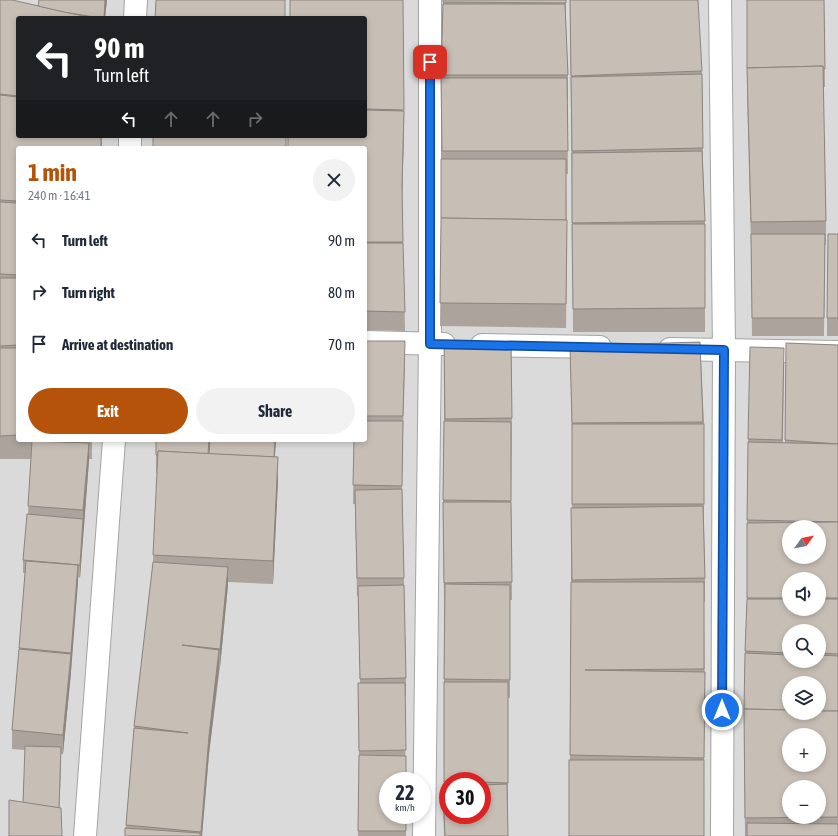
<!DOCTYPE html>
<html lang="en">
<head>
<meta charset="utf-8">
<style>
  body { margin:0; font-family:"Asap Condensed",sans-serif; background:#f2f2f3; color:#1f2937; height:100vh; display:flex; flex-direction:column; font-size:15px; white-space:nowrap }
  * { box-sizing:border-box; margin:0 }
  p { font-size:13px; color:#747a83 }
  .icon { flex:none; width:22px; height:22px; fill:none; stroke:currentColor; stroke-width:2; stroke-linecap:round; stroke-linejoin:round }
  .map { position:relative; flex:1; overflow:hidden }
  .sheet { position:absolute; left:16px; top:146px; width:351px; height:296px; display:flex; flex-direction:column; background:#fff; border-radius:4px; box-shadow:0 2px 6px #0003 }
  .sheet>* { flex:none }
  .guide { position:absolute; left:16px; top:16px; width:351px; height:122px; border-radius:4px; box-shadow:0 2px 6px #0003; background:#202124; color:#fff; overflow:hidden }
  .needle { width:26px; rotate:57deg }
  .buttons { position:absolute; left:782px; top:520px; display:grid; gap:8px }
  .buttons a { display:grid; place-items:center; width:44px; height:44px; border-radius:50%; background:#fff; box-shadow:0 2px 6px #0003; font-size:20px }
  .speed { position:absolute; left:379px; top:772px; display:flex; gap:8px; font-size:20px; font-weight:700; text-align:center }
  .speed>* { display:grid; place-content:center; width:52px; height:52px; border-radius:50%; background:#fff; box-shadow:0 2px 6px #0003; line-height:1 }
  .speed small { font-size:10px; font-weight:400 }
  .speed .limit { border:6px solid #d22; background:#fff; color:#111 }
  .pin { position:absolute; display:grid; place-items:center; width:34px; height:34px; color:#fff; margin:-17px; border-radius:8px; box-shadow:0 2px 6px #0006 }
  .me { position:absolute; width:44px; margin:-22px; rotate:0deg; stroke-linejoin:round; filter:drop-shadow(0 0 3px #0008) }
  .turn { display:flex; align-items:center; gap:14px; height:84px; padding:0 12px; font-size:18px }
  .turn .icon { width:52px; height:52px; stroke-width:2.5 }
  .turn b { display:block; font-size:28px; line-height:34px }
  .lanes { display:flex; align-items:center; height:38px; padding:0 12px; background:#0003; justify-content:center; gap:20px; direction:ltr }
  .lanes .off { opacity:.35 }
  .round { display:grid; place-items:center; flex:none; width:42px; height:42px; border-radius:21px; background:#f2f2f3 }
  .headline { display:flex; align-items:center; justify-content:space-between; height:68px; padding:0 12px }
  h1 { font-size:24px; font-weight:700; line-height:30px; color:#b45309 }
  .cta { display:flex; gap:8px; margin-top:auto; padding:8px 12px }
  .cta a { flex:1; height:46px; border-radius:24px; background:#b45309; color:#fff; font-size:16px; font-weight:700; line-height:46px; text-align:center }
  .cta a+a { background:#f2f2f3; color:#1f2937 }
  ul { padding:0; list-style:none }
  li { display:flex; align-items:center; gap:12px; height:52px; padding:0 12px }
  li div { flex:1 }
  li b { display:block; font-size:15px }
  li em { font-style:normal }
  .map>svg:first-child { display:block }
</style>
</head>
<body>
<div class="map">
<svg width="838" height="836" viewBox="0 0 838 836">
  <rect width="100%" height="100%" fill="#efece2"/>
  <path fill="#dbdada" fill-rule="evenodd" d="M 0,0 L 838,0 L 838,836 L 0,836 ZM 18,18 L 365,18 L 365,136 L 18,136 ZM 18,148 L 365,148 L 365,440 L 18,440 ZM 789,527 L 819,527 L 819,557 L 789,557 ZM 789,579 L 819,579 L 819,609 L 789,609 ZM 789,631 L 819,631 L 819,661 L 789,661 ZM 789,683 L 819,683 L 819,713 L 789,713 ZM 789,735 L 819,735 L 819,765 L 789,765 ZM 388,781 L 422,781 L 422,815 L 388,815 ZM 448,781 L 482,781 L 482,815 L 448,815 ZM 789,787 L 819,787 L 819,817 L 789,817 Z"/>
  <g fill="none" stroke-linecap="round" stroke-linejoin="round">
    <g stroke="#a4a4a4" stroke-width="24">
      <g id="minor">
        <polyline points="720,0 724,350 722,836"/>
        <polyline points="135,18 136,0"/>
        <polyline points="130,148 130,136"/>
        <polyline points="365,342 444,344"/>
        <polyline points="482,345 600,347"/>
        <polyline points="670,349 838,352"/>
        <polyline points="85,836 114,440"/>
        <polyline points="424,836 430,344 430,0"/>
      </g>
    </g>
    <use href="#minor" stroke="#fff" stroke-width="22"/>
  </g>
  <g fill="#aba39c" fill-rule="evenodd">
    <polygon points="0,0 38,6 39,0 107,0 105,18 18,18 18,136 102,136 102,148 18,148 18,440 92,440 92,459 89,459 80,578 78,577 71,671 63,754 61,754 23,803 25,750 12,749 12,730 19,649 25,573 23,573 23,560 28,514 31,459 0,459"/>
    <polygon points="443,0 566,0 566,27 568,75 568,99 567,99 568,174 566,174 567,243 566,328 440,326 442,159 441,75"/>
    <polygon points="570,0 702,71 703,163 705,224 705,332 573,332"/>
    <polygon points="747,0 824,0 825,87 823,87 826,221 826,245 825,245 824,336 752,336 751,246 747,91"/>
    <polygon points="365,18 404,110 404,128 402,195 405,331 365,330"/>
    <polygon points="838,234 838,336 827,336 827,318"/>
    <polygon points="365,341 405,360 403,435 403,434 402,489 406,678 406,696 405,696 406,836 358,836 359,755 358,683 360,683 358,596 357,596 355,504 353,504 354,440 365,440"/>
    <polygon points="700,342 704,424 704,523 705,578 705,602 704,602 705,695 704,760 570,760 571,582 571,508 572,508 572,440 570,346"/>
    <path d="M 444,343 L 511,343 L 512,437 L 511,502 L 512,600 L 510,600 L 510,698 L 508,698 L 508,801 L 507,801 L 508,836 L 444,836 L 443,804 L 443,786 L 444,786 L 444,601 L 443,521 L 444,421 ZM 448,781 L 482,781 L 482,815 L 448,815 Z"/>
    <path d="M 786,343 L 838,345 L 838,836 L 745,836 L 744,732 L 745,651 L 747,599 L 747,520 L 748,439 L 784,366 L 783,443 L 785,443 ZM 789,579 L 819,579 L 819,609 L 789,609 ZM 789,631 L 819,631 L 819,661 L 789,661 Z"/>
    <polygon points="210,440 276,440 275,457 278,481 273,584 228,582 220,667 209,754 202,836 125,836 134,726 153,562 157,473 156,473 156,455"/>
  </g>
  <g fill="#8b857f">
    <polygon points="105,0 107,0 105,18 104,18"/>
    <polygon points="404,111 404,130 402,204 402,186"/>
    <polygon points="209,440 210,440 208,476 208,457"/>
    <polygon points="275,440 276,440 273,480 273,461"/>
    <polygon points="89,443 89,461 80,578 80,565 83,521 83,510"/>
    <polygon points="278,457 278,481 273,584 273,561"/>
    <polygon points="78,565 78,583 71,671 71,653"/>
    <polygon points="228,567 228,586 220,667 220,649"/>
    <polygon points="219,650 219,668 209,754 202,836 201,836 209,736"/>
    <polygon points="71,654 71,673 63,754 63,735"/>
    <polygon points="61,747 61,760 59,822 59,809"/>
  </g>
  <g fill="#c7beb5" stroke="#8b857f" fill-rule="evenodd">
    <polygon points="0,0 12,0 92,18 18,18 18,96 0,94"/>
    <polygon points="39,0 105,0 104,18 100,18 64,12 38,6"/>
    <polygon points="156,0 285,0 285,18 155,18"/>
    <polygon points="290,0 403,0 404,110 365,109 365,18 290,18"/>
    <polygon points="443,0 566,0 566,3 443,2"/>
    <polygon points="570,0 698,0 702,71 571,76"/>
    <polygon points="747,0 824,0 825,69 823,69 823,66 747,68"/>
    <polygon points="443,4 565,4 568,75 441,75"/>
    <polygon points="823,66 826,221 751,222 747,68"/>
    <polygon points="702,74 703,148 572,151 571,77"/>
    <polygon points="441,78 567,78 568,151 442,151"/>
    <polygon points="0,95 18,97 18,136 101,136 101,148 18,148 18,201 0,200"/>
    <polygon points="365,110 404,111 402,186 403,242 365,242 365,148 288,148 288,136 365,136"/>
    <rect x="153" y="136" width="133" height="12"/>
    <polygon points="702,151 705,221 572,223 572,153"/>
    <polygon points="441,159 566,159 566,220 441,218"/>
    <polygon points="0,202 18,203 18,275 0,274"/>
    <polygon points="441,218 567,220 566,304 440,303"/>
    <polygon points="572,224 705,224 705,308 573,309"/>
    <polygon points="751,234 825,234 824,318 752,318"/>
    <polygon points="828,234 838,234 838,318 827,318"/>
    <polygon points="365,243 403,243 405,312 365,311"/>
    <polygon points="0,278 18,278 18,345 0,346"/>
    <polygon points="365,341 405,341 403,416 365,416"/>
    <polygon points="700,342 703,422 572,423 570,346"/>
    <polygon points="444,343 511,343 512,418 445,419"/>
    <polygon points="786,343 838,345 838,444 785,440"/>
    <polygon points="750,347 784,348 782,440 748,439"/>
    <polygon points="0,348 18,348 18,435 0,436"/>
    <polygon points="365,421 403,421 402,486 353,485 354,440 365,440"/>
    <polygon points="444,421 511,422 511,501 443,500"/>
    <rect x="572" y="424" width="132" height="80"/>
    <polygon points="156,440 209,440 208,454 158,451 158,455 156,455"/>
    <polygon points="210,440 275,440 274,457 209,454"/>
    <polygon points="32,441 89,443 83,510 28,506"/>
    <polygon points="748,442 838,444 838,522 747,520"/>
    <polygon points="158,451 278,457 273,561 153,555"/>
    <polygon points="402,489 404,578 357,578 355,490"/>
    <polygon points="443,502 511,502 512,582 444,583"/>
    <polygon points="703,506 705,578 572,580 571,508"/>
    <polygon points="27,514 83,519 80,565 23,560"/>
    <path d="M 838,522 L 838,598 L 819,598 L 819,579 L 789,579 L 789,598 L 747,598 L 747,523 ZM 789,527 L 819,527 L 819,557 L 789,557 Z"/>
    <polygon points="26,561 78,565 71,653 19,648"/>
    <polygon points="153,562 228,567 220,649 182,645 219,650 209,736 201,832 126,825 134,728 188,733 134,726"/>
    <polygon points="571,582 704,582 704,669 585,670 705,672 704,758 570,755"/>
    <polygon points="445,584 510,585 510,680 444,679"/>
    <polygon points="404,585 406,678 360,679 358,586"/>
    <polygon points="747,599 789,599 789,609 819,609 819,599 838,599 838,654 819,653 819,631 789,631 789,653 745,651"/>
    <polygon points="19,649 71,654 63,735 12,730"/>
    <polygon points="745,653 789,655 789,661 819,661 819,655 838,656 838,711 819,711 819,683 789,683 789,710 744,709"/>
    <polygon points="444,682 508,682 508,783 482,782 482,781 448,781 448,782 444,782"/>
    <polygon points="358,683 405,683 406,750 359,751"/>
    <path d="M 744,709 L 789,710 L 789,713 L 819,713 L 819,711 L 838,711 L 838,817 L 745,818 ZM 789,735 L 819,735 L 819,765 L 789,765 ZM 789,787 L 819,787 L 819,817 L 789,817 Z"/>
    <polygon points="25,746 61,747 59,808 23,803"/>
    <polygon points="359,755 406,756 406,781 388,781 388,815 406,815 406,831 358,831"/>
    <rect x="569" y="760" width="135" height="76"/>
    <polygon points="507,784 508,836 445,836 443,786 448,786 448,815 482,815 482,785"/>
    <polygon points="9,800 61,808 62,836 9,836"/>
    <polygon points="747,823 838,824 838,836 747,836"/>
    <polygon points="125,828 200,833 200,836 125,836"/>
  </g>
  <g fill="none" stroke-linecap="round" stroke-linejoin="round">
    <g stroke="#114b97" stroke-width="10">
      <polyline id="route" points="430,62 430,344 724,350 722,710"/>
    </g>
    <use href="#route" stroke="#1a73e8" stroke-width="7"/>
  </g>
</svg>
<div class="buttons">
<a><svg class="needle" viewBox="-14 -14 28 28"><path d="M0-13l5 13h-10z" fill="#e53935"/><path d="M0 13l5-13h-10z" fill="#747a83"/></svg></a>
<a><svg class="icon" aria-label="sound" viewBox="0 0 24 24"><path d="M4 9h4l5-4v14l-5-4H4zM17 9q2 3 0 6"/></svg></a>
<a><svg class="icon" aria-label="search" viewBox="0 0 24 24"><circle cx="10" cy="10" r="6"/><path d="M15 15l6 6"/></svg></a>
<a><svg class="icon" aria-label="layers" viewBox="0 0 24 24"><path d="M12 4l9 5-9 5-9-5zM3 14l9 5 9-5"/></svg></a>
<a>+</a>
<a>−</a>
</div>
<div class="speed"><div>22<small>km/h</small></div><div class="limit">30</div></div>
<div class="pin" style="left:430px;top:62px;background:#d93025"><svg class="icon" aria-label="arrive" viewBox="0 0 24 24"><path d="M6 21V4h12l-3 4 3 4H6"/></svg></div>
<svg class="me" style="left:722px;top:710px" viewBox="-20 -20 40 40"><circle r="17" fill="#1a73e8" stroke="#fff" stroke-width="3"/><path d="M0-11L8 9 0 5-8 9z" fill="#fff"/></svg>
<div class="guide">
<div class="turn"><svg class="icon" aria-label="left" viewBox="0 0 24 24"><path d="M17 20v-9H6M10 6l-5 5 5 5"/></svg><div><b>90 m</b>Turn left</div></div>
<div class="lanes"><svg class="icon" aria-label="left" viewBox="0 0 24 24"><path d="M17 20v-9H6M10 6l-5 5 5 5"/></svg><svg class="icon off" aria-label="ahead" viewBox="0 0 24 24"><path d="M12 20V5M6 11l6-6 6 6"/></svg><svg class="icon off" aria-label="ahead" viewBox="0 0 24 24"><path d="M12 20V5M6 11l6-6 6 6"/></svg><svg class="icon off" aria-label="right" viewBox="0 0 24 24"><path d="M7 20v-9h11M14 6l5 5-5 5"/></svg></div>
</div>
<section class="sheet">
<div class="headline"><div><h1>1 min</h1><p>240 m · 16:41</p></div><a class="round"><svg class="icon" aria-label="close" viewBox="0 0 24 24"><path d="M6 6l12 12M18 6L6 18"/></svg></a></div>
<ul>
<li><svg class="icon" aria-label="left" viewBox="0 0 24 24"><path d="M17 20v-9H6M10 6l-5 5 5 5"/></svg><div><b>Turn left</b></div><em>90 m</em></li>
<li><svg class="icon" aria-label="right" viewBox="0 0 24 24"><path d="M7 20v-9h11M14 6l5 5-5 5"/></svg><div><b>Turn right</b></div><em>80 m</em></li>
<li><svg class="icon" aria-label="arrive" viewBox="0 0 24 24"><path d="M6 21V4h12l-3 4 3 4H6"/></svg><div><b>Arrive at destination</b></div><em>70 m</em></li>
</ul>
<div class="cta"><a>Exit</a><a>Share</a></div>
</section>
</div>
</body>
</html>
